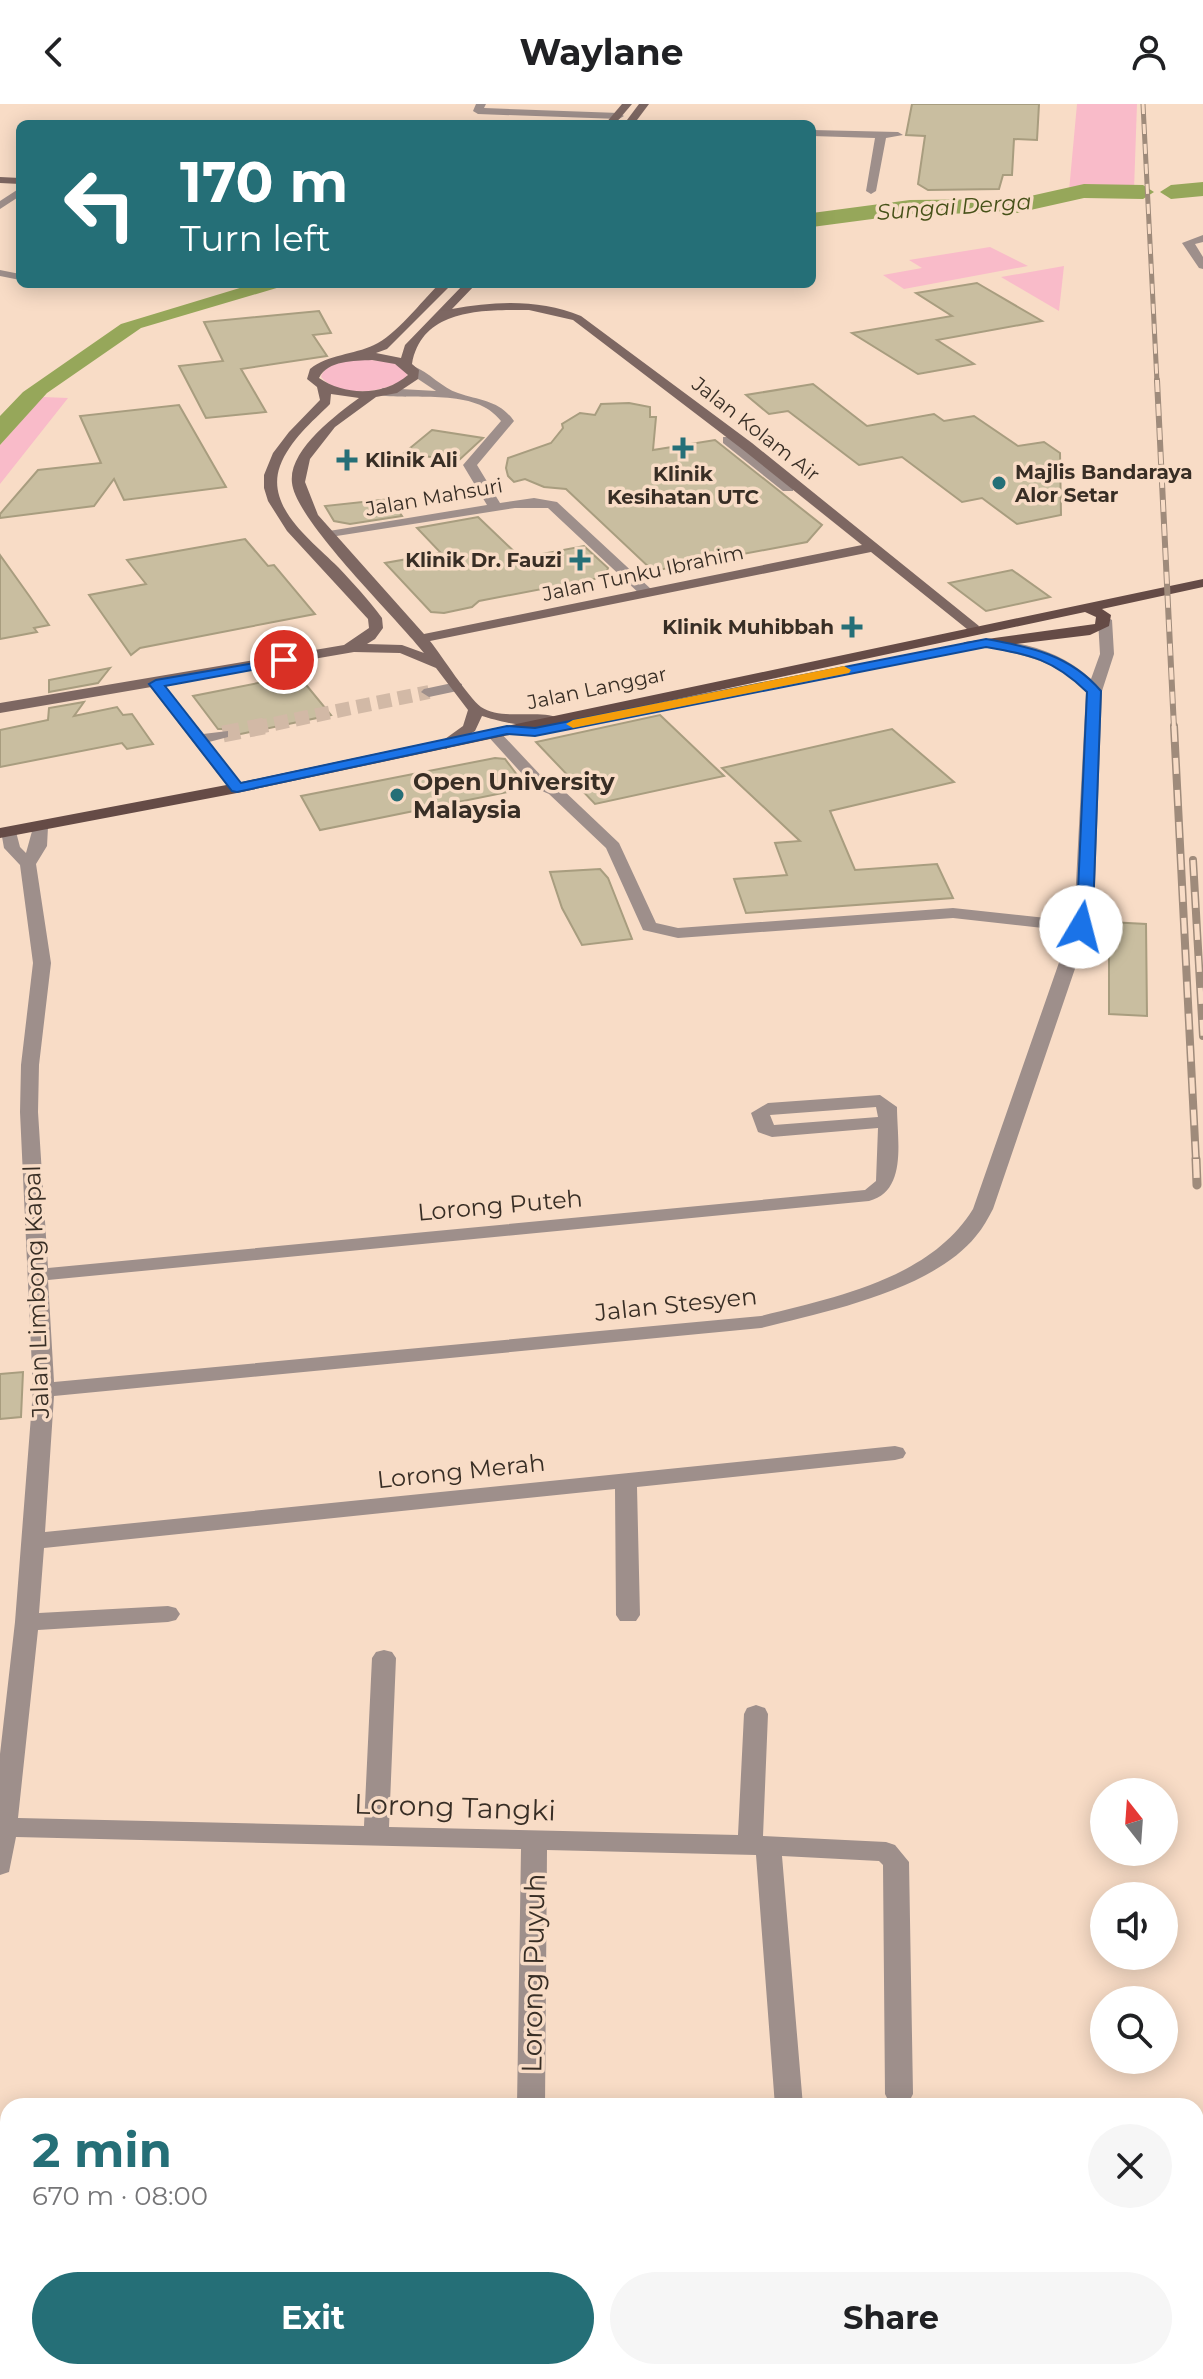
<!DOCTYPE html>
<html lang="en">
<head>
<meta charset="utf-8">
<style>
  body { margin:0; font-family:Montserrat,sans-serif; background:#f6f6f6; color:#202124; height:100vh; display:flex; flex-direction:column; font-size:30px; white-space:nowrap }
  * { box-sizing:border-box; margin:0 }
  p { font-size:26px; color:#757577 }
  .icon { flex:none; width:44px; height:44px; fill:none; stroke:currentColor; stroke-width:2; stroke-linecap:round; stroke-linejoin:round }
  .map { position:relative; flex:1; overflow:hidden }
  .sheet { position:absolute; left:0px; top:1994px; width:1204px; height:282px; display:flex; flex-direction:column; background:#fff; border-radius:24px 24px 0 0; box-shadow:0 4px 20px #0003 }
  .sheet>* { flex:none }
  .banner { position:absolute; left:16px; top:16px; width:800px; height:168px; border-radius:12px; box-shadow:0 4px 20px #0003; background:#256f77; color:#fff; overflow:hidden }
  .needle { width:52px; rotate:343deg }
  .buttons { position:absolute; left:1090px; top:1674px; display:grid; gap:16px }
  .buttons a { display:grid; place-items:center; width:88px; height:88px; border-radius:50%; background:#fff; box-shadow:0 4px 20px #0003; font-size:40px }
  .pin { position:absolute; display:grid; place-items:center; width:68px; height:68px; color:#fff; margin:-34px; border:4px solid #fff; border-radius:50%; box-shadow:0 2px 8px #0007 }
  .me { position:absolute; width:88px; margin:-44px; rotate:8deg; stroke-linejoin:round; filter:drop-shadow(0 0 6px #0008) }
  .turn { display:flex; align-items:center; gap:28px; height:168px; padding:0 32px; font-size:36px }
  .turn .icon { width:104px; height:104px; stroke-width:2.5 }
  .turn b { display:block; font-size:56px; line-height:68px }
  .round { display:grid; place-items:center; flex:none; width:84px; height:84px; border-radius:42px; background:#f6f6f6 }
  .head { display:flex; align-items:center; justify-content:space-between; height:136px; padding:0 32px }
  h1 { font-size:48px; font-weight:700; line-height:60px; color:#256f77 }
  .cta { display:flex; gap:16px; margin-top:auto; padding:16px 32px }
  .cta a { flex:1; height:92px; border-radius:48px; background:#256f77; color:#fff; font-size:32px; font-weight:700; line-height:92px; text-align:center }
  .cta a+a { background:#f6f6f6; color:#202124 }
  header { display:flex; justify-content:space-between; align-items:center; height:104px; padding:0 32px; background:#fff; font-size:36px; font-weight:700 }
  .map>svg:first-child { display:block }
</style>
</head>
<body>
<header><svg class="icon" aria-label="back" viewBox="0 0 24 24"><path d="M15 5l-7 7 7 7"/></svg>Waylane<svg class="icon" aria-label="person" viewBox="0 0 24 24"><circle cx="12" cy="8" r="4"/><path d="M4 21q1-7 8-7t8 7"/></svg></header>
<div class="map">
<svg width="1203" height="2275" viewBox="0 0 1203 2275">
  <rect width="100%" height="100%" fill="#f8dcc6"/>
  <g fill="#f9bbc9">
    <polygon points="1077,0 1137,0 1134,86 1069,87"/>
    <polygon points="990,143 1028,162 904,185 883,171 922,164 909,156"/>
    <polygon points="1064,162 1059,207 1001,173"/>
    <path d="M 360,255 L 392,258 L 408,268 L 406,274 C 385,289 339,295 321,273 C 326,258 346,257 360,255 Z"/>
    <polygon points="43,293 68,294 0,380 0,341"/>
  </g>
  <polygon fill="#96a75a" points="253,180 290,180 141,224 47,289 0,341 0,312 23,288 121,220"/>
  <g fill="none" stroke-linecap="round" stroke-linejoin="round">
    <g stroke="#96a75a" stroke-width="9">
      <polyline points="0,2207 8,2213"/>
      <polyline points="83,2268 92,2275"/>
    </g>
    <g fill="#96a75a" fill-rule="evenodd">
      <polygon points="1203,78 1203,92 1171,95 1160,88 1171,81"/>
      <polygon points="1084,80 1143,81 1154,88 1143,95 1084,94 1017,109 910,110 812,123 812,109 910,96 1017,95"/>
    </g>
  </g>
  <g fill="#c9bea0" stroke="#a89d7f" stroke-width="2">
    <polygon points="912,0 1039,0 1037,36 1014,35 1012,71 1003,71 999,85 928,86 918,80 925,32 906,31"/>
    <polygon points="977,179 1042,217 937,236 974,260 918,270 852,229 952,212 916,189"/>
    <polygon points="319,207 331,229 313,231 327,252 241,265 266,308 206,314 179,262 223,257 204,218"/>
    <polygon points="813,280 867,322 934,310 944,317 974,312 1018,342 1044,338 1060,349 1061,411 1017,420 982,394 962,398 902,353 859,361 788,307 769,310 746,291"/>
    <polygon points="629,299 650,303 650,313 656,313 653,346 715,336 822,421 807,438 653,467 566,385 544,383 525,375 514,378 508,372 506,364 508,354 551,339 563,324 562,320 580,309 595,311 601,300"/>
    <polygon points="179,301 226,383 124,396 114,375 94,402 0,414 0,410 38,366 101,359 80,312"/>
    <polygon points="432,326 483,334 458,357 404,349"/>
    <polygon points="390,395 402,412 350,420 334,417 325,402"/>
    <polygon points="478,413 521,454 584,442 608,464 605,473 479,497 472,503 444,509 431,508 385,459 441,449 417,424"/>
    <polygon points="245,435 268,462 274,461 315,510 140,544 131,551 89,491 146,480 127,456"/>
    <polygon points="0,451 30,493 49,521 34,524 37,528 0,535"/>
    <polygon points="1012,466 1050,493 986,507 949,479"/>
    <polygon points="110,564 98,579 49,588 49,576"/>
    <polygon points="298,571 331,611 231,632 230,625 218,625 193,592"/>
    <polygon points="84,598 74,612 117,603 123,611 132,610 153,640 127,645 122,639 0,663 0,626 48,616 49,604"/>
    <polygon points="660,611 724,672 595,700 536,638"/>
    <polygon points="892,625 954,678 830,707 855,766 937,760 953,794 746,809 734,775 787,771 775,739 800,737 722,664"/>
    <polygon points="495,654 505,655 527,684 320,726 301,692"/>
    <polygon points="600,765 608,774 632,835 582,841 562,804 550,768"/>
    <polygon points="1109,818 1146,820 1147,912 1109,910"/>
    <polygon points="23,1268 21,1313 0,1315 0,1270"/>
  </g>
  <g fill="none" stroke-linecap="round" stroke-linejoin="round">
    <polyline stroke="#d2b9a6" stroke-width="14" stroke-dasharray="14 7" stroke-linecap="butt" points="254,624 429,588"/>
    <polyline stroke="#d2b9a6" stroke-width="17" stroke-dasharray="17 9" stroke-linecap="butt" points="223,630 264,622"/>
    <g fill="#9e8f8b" fill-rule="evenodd">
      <polygon points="476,0 486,0 484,4 619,9 624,12 619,15 478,10 473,7"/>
      <polygon points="812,26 898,28 903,31 886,34 876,87 871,90 866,87 875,34 812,32"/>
      <polygon points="20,84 20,92 0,105 0,97"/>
      <polygon points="1203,131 1203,138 1195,140 1203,153 1203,165 1199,164 1182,139"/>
      <polygon points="0,166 20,170 20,176 0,172"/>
      <path d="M 413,262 C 429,268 442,284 458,289 C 481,297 499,296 514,317 L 477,361 L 500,399 L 534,394 L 557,398 L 652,486 L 652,492 L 642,492 L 548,404 L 515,404 L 324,434 L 324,428 L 329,427 L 487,401 L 463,361 L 501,317 C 475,283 415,297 379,291 L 377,288 L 383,284 L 436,287 L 409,269 L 409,263 Z"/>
      <polygon points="723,333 733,333 793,381 793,387 783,387 723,339"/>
      <path d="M 1105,512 L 1112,516 L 1114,550 L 1102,587 L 1094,809 L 993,1105 C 988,1114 983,1124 976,1132 C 933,1186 825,1208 761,1224 L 54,1292 L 45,1428 L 895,1342 L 903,1344 L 906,1349 L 903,1354 L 895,1356 L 637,1383 L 640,1511 L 636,1517 L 620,1517 L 616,1511 L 615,1385 L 44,1444 L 39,1509 L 168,1502 L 176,1504 L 180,1510 L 176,1516 L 168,1518 L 38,1526 L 18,1714 L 364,1722 L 372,1554 L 376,1548 L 384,1546 L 392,1548 L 396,1554 L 389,1723 L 738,1731 L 744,1610 L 747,1604 L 756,1601 L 765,1604 L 768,1610 L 763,1732 L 886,1738 L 895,1741 L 909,1758 L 913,1990 L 909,1998 L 899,2001 L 889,1998 L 885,1990 L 883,1761 L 879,1757 L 782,1752 L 803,2002 L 775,2002 L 756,1751 L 547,1746 L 545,2002 L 517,2002 L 521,1745 L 16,1733 L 9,1768 L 0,1771 L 0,1650 L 15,1518 L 33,1286 L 20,1008 L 21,961 L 33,859 L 20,761 L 4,744 L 1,727 L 3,724 L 15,724 L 20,743 L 26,749 L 34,720 L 40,718 L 48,723 L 47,742 L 36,760 L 51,859 L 39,961 L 38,1008 L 48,1164 L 865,1086 L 876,1077 L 878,1024 L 772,1033 L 758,1028 L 751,1009 L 768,999 L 880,991 L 897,1003 C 897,1035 908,1087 869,1097 L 48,1176 L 54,1278 L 761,1212 C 835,1193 930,1175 973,1105 L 1070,827 L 953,814 L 678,834 L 643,826 L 606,744 L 549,690 L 535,684 L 485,629 L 493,624 L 498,626 L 547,678 L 561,684 L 619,739 L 656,819 L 678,824 L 953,804 L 1074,817 L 1086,588 C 1056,555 1022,551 981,542 L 979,539 L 986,535 C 1024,538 1062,548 1091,575 L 1100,550 L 1098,516 ZM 876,1003 L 878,1013 L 774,1021 L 770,1011 Z"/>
      <polygon points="156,575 161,577 203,630 228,627 228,633 209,638 245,684 243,687 231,687 148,580"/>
      <polygon points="457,578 462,580 462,586 429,593 421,588 424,585"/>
      <polygon points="0,2152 8,2155 8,2185 0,2182"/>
      <polygon points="108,2268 143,2268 146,2275 111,2275"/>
      <rect x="513" y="2268" width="30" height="7"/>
    </g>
    <g fill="#7d6762" fill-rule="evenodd">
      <polygon points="622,0 632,0 615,20 605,20"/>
      <polygon points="639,0 649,0 634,20 624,20"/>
      <polygon points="0,73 20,74 20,80 0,79"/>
      <path d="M 439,180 L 452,180 L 387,245 L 376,249 L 401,254 L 405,241 L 464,180 L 476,180 L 452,205 C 495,197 540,195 581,212 L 752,339 L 979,522 L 977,525 L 967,525 L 871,448 L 430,537 C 442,552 468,593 481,603 C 503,618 545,603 561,616 C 544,629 501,618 482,612 L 475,627 L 446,645 L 438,640 L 463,622 L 468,606 L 436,564 L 400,549 L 354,548 L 0,609 L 0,599 L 344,541 L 369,524 L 368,515 L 287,427 L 268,397 L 264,384 L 264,371 L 273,349 L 289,328 L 320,296 L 317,283 L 307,275 L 310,265 C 329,250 353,251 374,241 C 395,232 422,197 439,180 ZM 529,206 L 573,216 L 742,345 L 862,441 L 424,530 L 318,411 L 305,378 L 310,355 L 335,323 L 376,293 L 397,289 L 418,275 L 419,266 L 412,260 C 422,204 483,206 529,206 ZM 372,256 L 395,260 L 408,271 C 384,292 345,292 319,274 C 328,256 354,257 372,256 ZM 331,290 L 359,294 C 336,311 288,346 292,379 C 296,417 396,513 424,549 L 402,541 L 367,540 L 375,535 L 383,524 L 382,514 C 369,496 353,479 338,463 C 312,437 265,403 280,362 C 290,336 312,318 330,300 Z"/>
    </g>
    <polygon fill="#654b46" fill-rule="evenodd" points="1203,475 1203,483 1102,505 1111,511 1109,522 1090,531 965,546 958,542 965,538 1095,520 1096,513 1085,508 237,689 0,734 0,724 237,679"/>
    <g stroke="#9f8b7b" stroke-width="5">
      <polyline id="rail-far3" points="1143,0 1157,278"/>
    </g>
    <g stroke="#9f8b7b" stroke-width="6">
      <polyline id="rail-far2" points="1157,276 1174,624"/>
    </g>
    <g stroke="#9f8b7b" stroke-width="8">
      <g id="rail-far1">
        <polyline points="1174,622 1196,1057"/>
        <polyline points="1193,756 1203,932"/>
      </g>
    </g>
    <g stroke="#9f8b7b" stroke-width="9">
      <polyline id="rail" points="1196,1055 1197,1081"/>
    </g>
    <use href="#rail-far3" stroke="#f8dcc6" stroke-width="3" stroke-dasharray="10" stroke-linecap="butt"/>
    <use href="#rail-far2" stroke="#f8dcc6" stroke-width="4" stroke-dasharray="12" stroke-linecap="butt"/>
    <use href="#rail-far1" stroke="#f8dcc6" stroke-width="5" stroke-dasharray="16" stroke-linecap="butt"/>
    <use href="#rail" stroke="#f8dcc6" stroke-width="6" stroke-dasharray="19" stroke-linecap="butt"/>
  </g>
  <path fill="#1a73e8" stroke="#114b97" stroke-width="2" d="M 986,535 C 1031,543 1070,551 1101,587 L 1093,809 L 1086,826 L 1081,827 L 1073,823 L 1077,809 L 1087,588 C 1053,555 1031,551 986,543 L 535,632 L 507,630 L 237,688 L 232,687 L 149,580 L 156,576 L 289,553 L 291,556 L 284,560 L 165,582 L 241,679 L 507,622 L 535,624 Z"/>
  <polygon fill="#f59e0b" points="844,562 851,566 849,569 573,624 566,620 573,616"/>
  <g fill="#256f77" stroke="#f8dcc6" stroke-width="3">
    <path d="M679 332h8v8h8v8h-8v8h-8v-8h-8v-8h8z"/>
    <path d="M343 344h8v8h8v8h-8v8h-8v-8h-8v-8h8z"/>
    <circle cx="999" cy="379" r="8"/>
    <path d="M576 444h8v8h8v8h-8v8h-8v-8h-8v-8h8z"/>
    <path d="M848 511h8v8h8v8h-8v8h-8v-8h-8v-8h8z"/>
    <circle cx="397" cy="691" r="8"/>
  </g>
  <g text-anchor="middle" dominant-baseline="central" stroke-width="7" stroke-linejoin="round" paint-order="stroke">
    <g font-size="20" fill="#382e25" stroke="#f8dcc6">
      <text transform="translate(756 325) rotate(38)">Jalan Kolam Air</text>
      <text transform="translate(434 393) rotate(-10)">Jalan Mahsuri</text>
      <text transform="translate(643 469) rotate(-12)">Jalan Tunku Ibrahim</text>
      <text transform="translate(597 584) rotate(-12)">Jalan Langgar</text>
    </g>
    <g font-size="20" font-weight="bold" fill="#382e25" stroke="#f8dcc6" text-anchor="start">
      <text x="365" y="356">Klinik Ali</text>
      <text x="1015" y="368">Majlis Bandaraya<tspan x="1015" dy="23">Alor Setar</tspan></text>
      <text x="683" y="370" text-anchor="middle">Klinik<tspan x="683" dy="23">Kesihatan UTC</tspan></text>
      <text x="562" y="456" text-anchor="end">Klinik Dr. Fauzi</text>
      <text x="834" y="523" text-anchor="end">Klinik Muhibbah</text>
    </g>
    <g font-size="22" font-style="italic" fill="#465118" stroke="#f8dcc6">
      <text transform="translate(954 103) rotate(-4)">Sungai Derga</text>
    </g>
    <g font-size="24" font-weight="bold" fill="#382e25" stroke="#f8dcc6" text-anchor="start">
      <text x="413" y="677">Open University<tspan x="413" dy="28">Malaysia</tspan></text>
    </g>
    <g font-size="24" fill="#382e25" stroke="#f8dcc6">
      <text transform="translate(500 1101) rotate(-5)">Lorong Puteh</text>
      <text transform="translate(36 1188) rotate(-92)">Jalan Limbong Kapal</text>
      <text transform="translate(676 1200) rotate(-6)">Jalan Stesyen</text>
      <text transform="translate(461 1367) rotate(-6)">Lorong Merah</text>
    </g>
    <g font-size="28" fill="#382e25" stroke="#f8dcc6">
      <text transform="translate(455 1703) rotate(2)">Lorong Tangki</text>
      <text transform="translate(533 1869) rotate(-89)">Lorong Puyuh</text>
    </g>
  </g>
</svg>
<div class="buttons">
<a><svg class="needle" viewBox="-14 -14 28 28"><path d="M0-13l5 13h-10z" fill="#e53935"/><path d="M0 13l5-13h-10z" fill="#757577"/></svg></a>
<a><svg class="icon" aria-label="sound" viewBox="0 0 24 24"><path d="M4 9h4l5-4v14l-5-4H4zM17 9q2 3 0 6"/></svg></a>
<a><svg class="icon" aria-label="search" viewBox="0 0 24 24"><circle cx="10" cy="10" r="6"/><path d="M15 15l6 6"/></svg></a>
</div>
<div class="pin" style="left:284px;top:556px;background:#d93025"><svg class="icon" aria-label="arrive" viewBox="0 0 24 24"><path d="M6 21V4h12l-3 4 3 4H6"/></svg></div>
<svg class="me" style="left:1081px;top:823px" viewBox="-20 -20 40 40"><circle r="19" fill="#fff"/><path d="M0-13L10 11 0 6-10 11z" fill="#1a73e8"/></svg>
<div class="banner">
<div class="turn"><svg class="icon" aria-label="left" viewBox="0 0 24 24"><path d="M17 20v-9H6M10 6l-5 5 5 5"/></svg><div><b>170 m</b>Turn left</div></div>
</div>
<section class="sheet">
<div class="head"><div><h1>2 min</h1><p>670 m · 08:00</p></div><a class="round"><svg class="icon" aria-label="close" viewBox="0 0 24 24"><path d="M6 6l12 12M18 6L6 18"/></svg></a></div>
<div class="cta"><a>Exit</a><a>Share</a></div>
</section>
</div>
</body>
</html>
